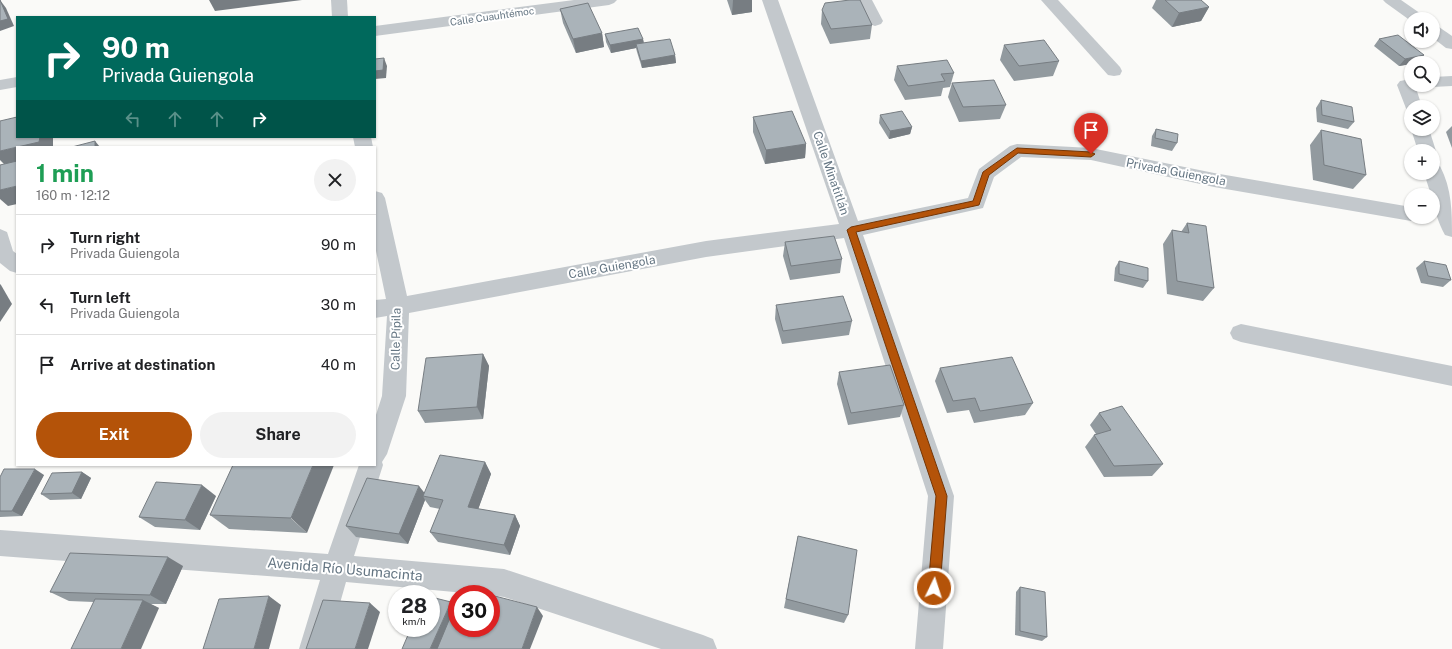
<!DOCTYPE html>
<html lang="en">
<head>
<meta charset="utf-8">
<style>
  body { margin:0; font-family:"Public Sans",sans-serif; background:#f2f2f2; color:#202124; height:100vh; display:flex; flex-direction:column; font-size:15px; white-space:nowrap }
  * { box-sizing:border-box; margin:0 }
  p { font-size:13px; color:#757577 }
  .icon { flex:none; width:22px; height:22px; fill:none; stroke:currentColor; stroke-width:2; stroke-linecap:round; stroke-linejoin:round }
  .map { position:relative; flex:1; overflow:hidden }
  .details { position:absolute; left:16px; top:146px; width:360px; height:320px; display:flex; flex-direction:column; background:#fff; border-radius:0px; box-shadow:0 1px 3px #0004 }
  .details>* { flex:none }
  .guide { position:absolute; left:16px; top:16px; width:360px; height:122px; border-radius:0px; box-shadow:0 1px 3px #0004; background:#00695c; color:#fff; overflow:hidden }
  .tools { position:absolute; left:1404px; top:12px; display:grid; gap:8px }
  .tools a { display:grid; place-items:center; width:36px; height:36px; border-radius:50%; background:#fff; box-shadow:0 1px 3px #0004; font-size:20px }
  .speed { position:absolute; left:388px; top:585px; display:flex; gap:8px; font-size:20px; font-weight:700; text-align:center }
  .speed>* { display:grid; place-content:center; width:52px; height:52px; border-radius:50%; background:#fff; box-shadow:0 1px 3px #0004; line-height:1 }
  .speed small { font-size:10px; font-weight:400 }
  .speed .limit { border:6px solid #d22; background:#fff; color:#111 }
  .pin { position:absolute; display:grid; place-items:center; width:34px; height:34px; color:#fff; margin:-41px -17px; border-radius:50% 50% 50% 0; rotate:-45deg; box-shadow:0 0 4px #0007 }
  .pin .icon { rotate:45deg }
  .me { position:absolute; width:44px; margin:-22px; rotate:4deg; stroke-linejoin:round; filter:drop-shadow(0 0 3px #0008) }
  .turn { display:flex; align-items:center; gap:14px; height:84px; padding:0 20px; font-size:18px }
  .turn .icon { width:52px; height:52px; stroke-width:2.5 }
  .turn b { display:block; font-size:28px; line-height:34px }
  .lanes { display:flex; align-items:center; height:38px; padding:0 20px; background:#0003; justify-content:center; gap:20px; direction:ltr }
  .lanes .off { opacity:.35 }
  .round { display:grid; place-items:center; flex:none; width:42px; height:42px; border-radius:21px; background:#f2f2f2 }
  .headline { display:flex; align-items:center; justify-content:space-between; height:68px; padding:0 20px }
  h1 { font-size:24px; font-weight:700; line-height:30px; color:#1e9e55 }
  .button { display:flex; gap:8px; margin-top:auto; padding:8px 20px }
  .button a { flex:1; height:46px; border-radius:24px; background:#b45309; color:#fff; font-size:16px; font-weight:700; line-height:46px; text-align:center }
  .button a+a { background:#f2f2f2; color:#202124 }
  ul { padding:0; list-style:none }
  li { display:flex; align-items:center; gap:12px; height:60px; padding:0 20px; border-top:1px solid #e0e0e0 }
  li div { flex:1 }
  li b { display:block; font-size:15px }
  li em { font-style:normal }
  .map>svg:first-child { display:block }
</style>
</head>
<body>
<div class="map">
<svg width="1452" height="649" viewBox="0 0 1452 649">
  <rect width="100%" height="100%" fill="#fafaf8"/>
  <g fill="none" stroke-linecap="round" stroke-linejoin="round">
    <g fill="#c3c8cc" fill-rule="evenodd">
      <polygon points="331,0 347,0 348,17 332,17"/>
      <polygon points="574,0 617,0 614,3 609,5 375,36 375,26"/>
      <polygon points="762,0 778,0 858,221 968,198 979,169 1010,146 1017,144 1091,148 1214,173 1411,207 1411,217 1419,217 1418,219 1411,221 1214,187 1091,160 1021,157 994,177 983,208 863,235 954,496 943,649 915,649 928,496 844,238 706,257 409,313 406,396 387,454 382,462 383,465 354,556 504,569 703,635 713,639 717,649 661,649 504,597 491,595 491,594 476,594 346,582 327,649 299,649 320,580 0,556 0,530 328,554 359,465 375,465 375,418 382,396 387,316 375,318 375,300 386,299 375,246 375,191 382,193 385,198 407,296 706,241 839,224"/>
      <polygon points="856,0 872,0 883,21 881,24 875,26 869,24"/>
      <polygon points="1041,0 1058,0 1120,67 1122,71 1120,75 1114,76 1108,75"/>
      <polygon points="1383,0 1401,0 1424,16 1426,19 1411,19 1411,21 1386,3"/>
      <polygon points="1433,25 1439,27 1452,36 1452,49 1446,48 1433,38"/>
      <polygon points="1452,76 1452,86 1433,87 1426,85 1433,85 1433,77"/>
      <polygon points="17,77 17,87 0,90 0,80"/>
      <polygon points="1411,79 1411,85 1419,85 1416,88 1422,107 1411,107 1411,112 1407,111 1397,85 1400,81"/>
      <polygon points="1411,129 1429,129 1436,151 1434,155 1433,151 1418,151"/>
      <polygon points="353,137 371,137 373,147 355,147"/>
      <path d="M 1433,164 L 1440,166 C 1452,189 1452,212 1452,237 L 1445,235 C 1439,224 1433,208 1433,195 L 1431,195 L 1424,173 L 1433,173 Z"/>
      <polygon points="0,229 7,232 13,251 17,254 17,273 10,271 0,263"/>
      <polygon points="1241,324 1452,366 1452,386 1241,342 1233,339 1230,333 1233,327"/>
    </g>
  </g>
  <g fill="#929a9f">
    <polygon points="727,0 752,0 752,12 732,15"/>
    <polygon points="1156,0 1201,0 1209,7 1201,21 1172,27 1152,8"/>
    <polygon points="560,9 602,33 604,47 576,53 563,23"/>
    <polygon points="822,10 872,25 870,39 830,44 821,24"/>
    <polygon points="605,34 643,39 644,43 675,55 676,63 642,68 637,52 636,48 611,53 606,42"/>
    <polygon points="1379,39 1424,55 1417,63 1411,63 1411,64 1399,66 1374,46"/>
    <polygon points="1004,45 1059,61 1053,76 1014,81 1000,60"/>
    <polygon points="897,66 954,73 950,87 943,88 941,96 905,100 894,80"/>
    <polygon points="952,83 1006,105 1000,119 959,122 948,97"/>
    <polygon points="1321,100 1354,122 1348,129 1317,122 1316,108"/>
    <polygon points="880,115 912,127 910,134 889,139 879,123"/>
    <polygon points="753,117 806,144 805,158 765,164 753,132"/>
    <polygon points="1452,126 1452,148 1446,132"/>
    <polygon points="1156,129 1177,143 1172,151 1151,146 1152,136"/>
    <polygon points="1321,130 1366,175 1353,189 1313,180 1310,145"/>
    <polygon points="1187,223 1214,288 1203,301 1167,294 1163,244 1172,230 1181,232"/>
    <polygon points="785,242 842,259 840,273 790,280 783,256"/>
    <polygon points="1119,261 1148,281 1143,288 1114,281 1115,268"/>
    <polygon points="1424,261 1451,280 1443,287 1421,283 1416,268"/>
    <polygon points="776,305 852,321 849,335 782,344 775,319"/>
    <polygon points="483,354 489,366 483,419 425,423 418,411"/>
    <polygon points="940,368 1033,403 1025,415 974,423 969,410 947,413 935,381"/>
    <polygon points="839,372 904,405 900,417 848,425 837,384"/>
    <polygon points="1099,413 1163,464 1152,476 1104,477 1085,447 1094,435 1096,434 1090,425"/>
    <polygon points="485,462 491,474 478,509 515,515 520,526 510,555 438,542 430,532 440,509 430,507 425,500 408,544 356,537 346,526 424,493"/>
    <polygon points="233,465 307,533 229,529 210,515"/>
    <polygon points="82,472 91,478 81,499 50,500 41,494"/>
    <polygon points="44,475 22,516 0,517 0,477"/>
    <polygon points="216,496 200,530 155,527 139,517"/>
    <polygon points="798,536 848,615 844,623 784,608"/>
    <polygon points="183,566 166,604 150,604 159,608 94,602 69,601 50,592"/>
    <polygon points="1020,587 1047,637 1042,641 1015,635 1016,592"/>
  </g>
  <g fill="#777d82">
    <polygon points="0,0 6,8 14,26 0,31"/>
    <polygon points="209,0 302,0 215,11"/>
    <polygon points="733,0 752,0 752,12 732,15"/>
    <polygon points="1209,7 1201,21 1172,27 1179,13"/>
    <polygon points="602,33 604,47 576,53 573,39"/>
    <polygon points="643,39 644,46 636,44 636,48 611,53 610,45"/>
    <polygon points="675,55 676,63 642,68 641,61"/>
    <polygon points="1424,55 1417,63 1411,63 1411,64 1399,66 1405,59"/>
    <polygon points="384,58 387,66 386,78 375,79 375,71"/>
    <polygon points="912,127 910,134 889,139 890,131"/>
    <polygon points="40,137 53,137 53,147 18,147"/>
    <polygon points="95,141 100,147 95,147"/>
    <polygon points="806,144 805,158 765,164 766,150"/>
    <polygon points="17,147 17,165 7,167 0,160 0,151"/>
    <polygon points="17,186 17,204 8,206 0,199 0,190"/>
    <polygon points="0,284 1,285 12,304 0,322"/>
    <polygon points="483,354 489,366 483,419 477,407"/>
    <polygon points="485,462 491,474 475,518 468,507"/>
    <polygon points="313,465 334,465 307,533 291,518"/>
    <polygon points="35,469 44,475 22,516 12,511"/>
    <polygon points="82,472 91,478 81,499 72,493"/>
    <polygon points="202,485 216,496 200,530 185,520"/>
    <polygon points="419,486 427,496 423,496 425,500 408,544 399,534"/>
    <polygon points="515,515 520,526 510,555 504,545"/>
    <polygon points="168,557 183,566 166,604 150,595"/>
    <polygon points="269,596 281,605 269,649 254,649"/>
    <polygon points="143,600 159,608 141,649 121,649"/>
    <polygon points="451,602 457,609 442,649 430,649"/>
    <polygon points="370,603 380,612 368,649 355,649"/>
    <polygon points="537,607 543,616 530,649 522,649"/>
  </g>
  <g fill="#aab3b9" stroke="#777d82">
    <polygon points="0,0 8,19 0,21"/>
    <polygon points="850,0 860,0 872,25 831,29 822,10 825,3"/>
    <polygon points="1165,0 1201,0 1209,7 1179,13"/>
    <polygon points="588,3 602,33 573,39 560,9"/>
    <polygon points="638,28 643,39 610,45 605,34"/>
    <polygon points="1398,35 1424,55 1405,59 1379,39"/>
    <polygon points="670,39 675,55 641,61 636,44"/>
    <polygon points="1044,40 1059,61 1019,66 1004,45"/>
    <polygon points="384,58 383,70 375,71 375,59"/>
    <polygon points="947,60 954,73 941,74 945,81 908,86 897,66"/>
    <polygon points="994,80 1006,105 963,107 952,83"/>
    <polygon points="1321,100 1352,107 1354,122 1322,115"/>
    <polygon points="792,111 806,144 766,150 753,117"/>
    <polygon points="902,111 912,127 890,131 880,115"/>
    <polygon points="17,117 17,137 40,137 39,142 0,151 0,121"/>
    <polygon points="1156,129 1178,134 1177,143 1155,138"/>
    <polygon points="1321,130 1361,139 1366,175 1324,165"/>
    <polygon points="95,141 95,147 72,147"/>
    <polygon points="17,161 17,186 0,190 0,165"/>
    <polygon points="1187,223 1206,226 1214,288 1177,281 1172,230 1189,233"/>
    <polygon points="834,236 842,259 791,266 785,242"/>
    <polygon points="1119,261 1148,268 1148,281 1119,274"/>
    <polygon points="1424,261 1446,265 1451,280 1428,276"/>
    <polygon points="843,296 852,321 783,331 776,305"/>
    <polygon points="483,354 477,407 418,411 426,358"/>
    <polygon points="1012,357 1033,403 980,411 975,398 953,401 940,368"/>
    <polygon points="890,365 904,405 851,413 839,372"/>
    <polygon points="1122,406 1163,464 1114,466 1094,435 1111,430 1099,413"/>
    <polygon points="440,455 485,462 468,507 515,515 504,545 430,532 443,500 423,496"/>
    <polygon points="233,465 313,465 291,518 210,515"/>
    <polygon points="4,469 35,469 12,511 0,511 0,477"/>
    <polygon points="82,472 72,493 41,494 52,473"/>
    <polygon points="367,478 419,486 399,534 346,526"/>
    <polygon points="156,482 202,485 185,520 139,517"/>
    <polygon points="798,536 857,550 848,615 786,599"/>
    <polygon points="70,553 168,557 150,595 50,592"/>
    <polygon points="1020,587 1045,592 1047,637 1020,631"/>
    <polygon points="463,588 487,594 460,594"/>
    <polygon points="491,595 537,607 522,649 437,649 457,601 457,628 491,628"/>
    <polygon points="269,596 254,649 203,649 219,599"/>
    <polygon points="431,597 451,602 430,649 402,649 411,628 431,628"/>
    <polygon points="95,599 143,600 121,649 71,649"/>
    <polygon points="323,600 370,603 355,649 306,649"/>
  </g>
  <polygon fill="#b45309" stroke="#753606" points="1017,148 1091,152 1095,154 1091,157 1018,153 989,175 979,205 856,232 947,496 940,588 938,592 934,593 930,592 928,588 936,496 847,230 851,227 973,201 983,172"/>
  <g text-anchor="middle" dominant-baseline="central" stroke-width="4" stroke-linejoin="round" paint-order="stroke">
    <g font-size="10" fill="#657683" stroke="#fff">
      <text transform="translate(492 16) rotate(-8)">Calle Cuauhtémoc</text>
    </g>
    <g font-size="12" fill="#657683" stroke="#fff">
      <text transform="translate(1176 172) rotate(11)">Privada Guiengola</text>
      <text transform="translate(831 173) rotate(71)">Calle Minatitlán</text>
      <text transform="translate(612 267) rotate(-10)">Calle Guiengola</text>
      <text transform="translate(396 339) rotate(-89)">Calle Pípila</text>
    </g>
    <g font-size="14" fill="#657683" stroke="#fff">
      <text transform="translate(345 569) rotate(5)">Avenida Río Usumacinta</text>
    </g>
  </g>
</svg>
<div class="tools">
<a><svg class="icon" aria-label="sound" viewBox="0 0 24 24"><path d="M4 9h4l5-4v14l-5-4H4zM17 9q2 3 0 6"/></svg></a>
<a><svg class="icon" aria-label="search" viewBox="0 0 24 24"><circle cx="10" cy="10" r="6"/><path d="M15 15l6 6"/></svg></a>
<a><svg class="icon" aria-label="layers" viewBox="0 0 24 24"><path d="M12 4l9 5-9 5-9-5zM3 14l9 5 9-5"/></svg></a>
<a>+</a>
<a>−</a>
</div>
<div class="speed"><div>28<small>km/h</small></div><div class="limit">30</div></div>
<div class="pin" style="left:1091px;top:154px;background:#d93025"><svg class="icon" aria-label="arrive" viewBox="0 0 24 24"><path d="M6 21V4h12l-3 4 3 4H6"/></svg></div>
<svg class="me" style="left:934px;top:588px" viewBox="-20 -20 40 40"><circle r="17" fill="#b45309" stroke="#fff" stroke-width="3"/><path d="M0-11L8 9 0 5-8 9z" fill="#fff"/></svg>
<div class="guide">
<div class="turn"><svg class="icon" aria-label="right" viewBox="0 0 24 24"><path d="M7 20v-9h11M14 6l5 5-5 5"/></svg><div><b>90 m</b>Privada Guiengola</div></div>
<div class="lanes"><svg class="icon off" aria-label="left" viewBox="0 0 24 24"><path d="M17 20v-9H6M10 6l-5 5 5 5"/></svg><svg class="icon off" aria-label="ahead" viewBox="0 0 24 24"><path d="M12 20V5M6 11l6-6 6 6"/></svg><svg class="icon off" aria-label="ahead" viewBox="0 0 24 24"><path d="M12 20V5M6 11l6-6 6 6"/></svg><svg class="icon" aria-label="right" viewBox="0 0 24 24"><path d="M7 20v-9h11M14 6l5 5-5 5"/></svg></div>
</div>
<section class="details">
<div class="headline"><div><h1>1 min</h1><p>160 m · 12:12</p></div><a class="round"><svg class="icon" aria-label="close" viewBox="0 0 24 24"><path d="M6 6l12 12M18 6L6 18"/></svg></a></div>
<ul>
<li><svg class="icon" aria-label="right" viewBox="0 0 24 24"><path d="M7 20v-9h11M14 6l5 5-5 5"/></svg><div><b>Turn right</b><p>Privada Guiengola</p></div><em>90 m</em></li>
<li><svg class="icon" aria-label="left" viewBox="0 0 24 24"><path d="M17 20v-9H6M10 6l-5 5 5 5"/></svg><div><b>Turn left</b><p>Privada Guiengola</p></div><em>30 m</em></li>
<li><svg class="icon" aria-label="arrive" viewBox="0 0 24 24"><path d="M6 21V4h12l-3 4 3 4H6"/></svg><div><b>Arrive at destination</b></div><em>40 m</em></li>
</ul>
<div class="button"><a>Exit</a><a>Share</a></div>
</section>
</div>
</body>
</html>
